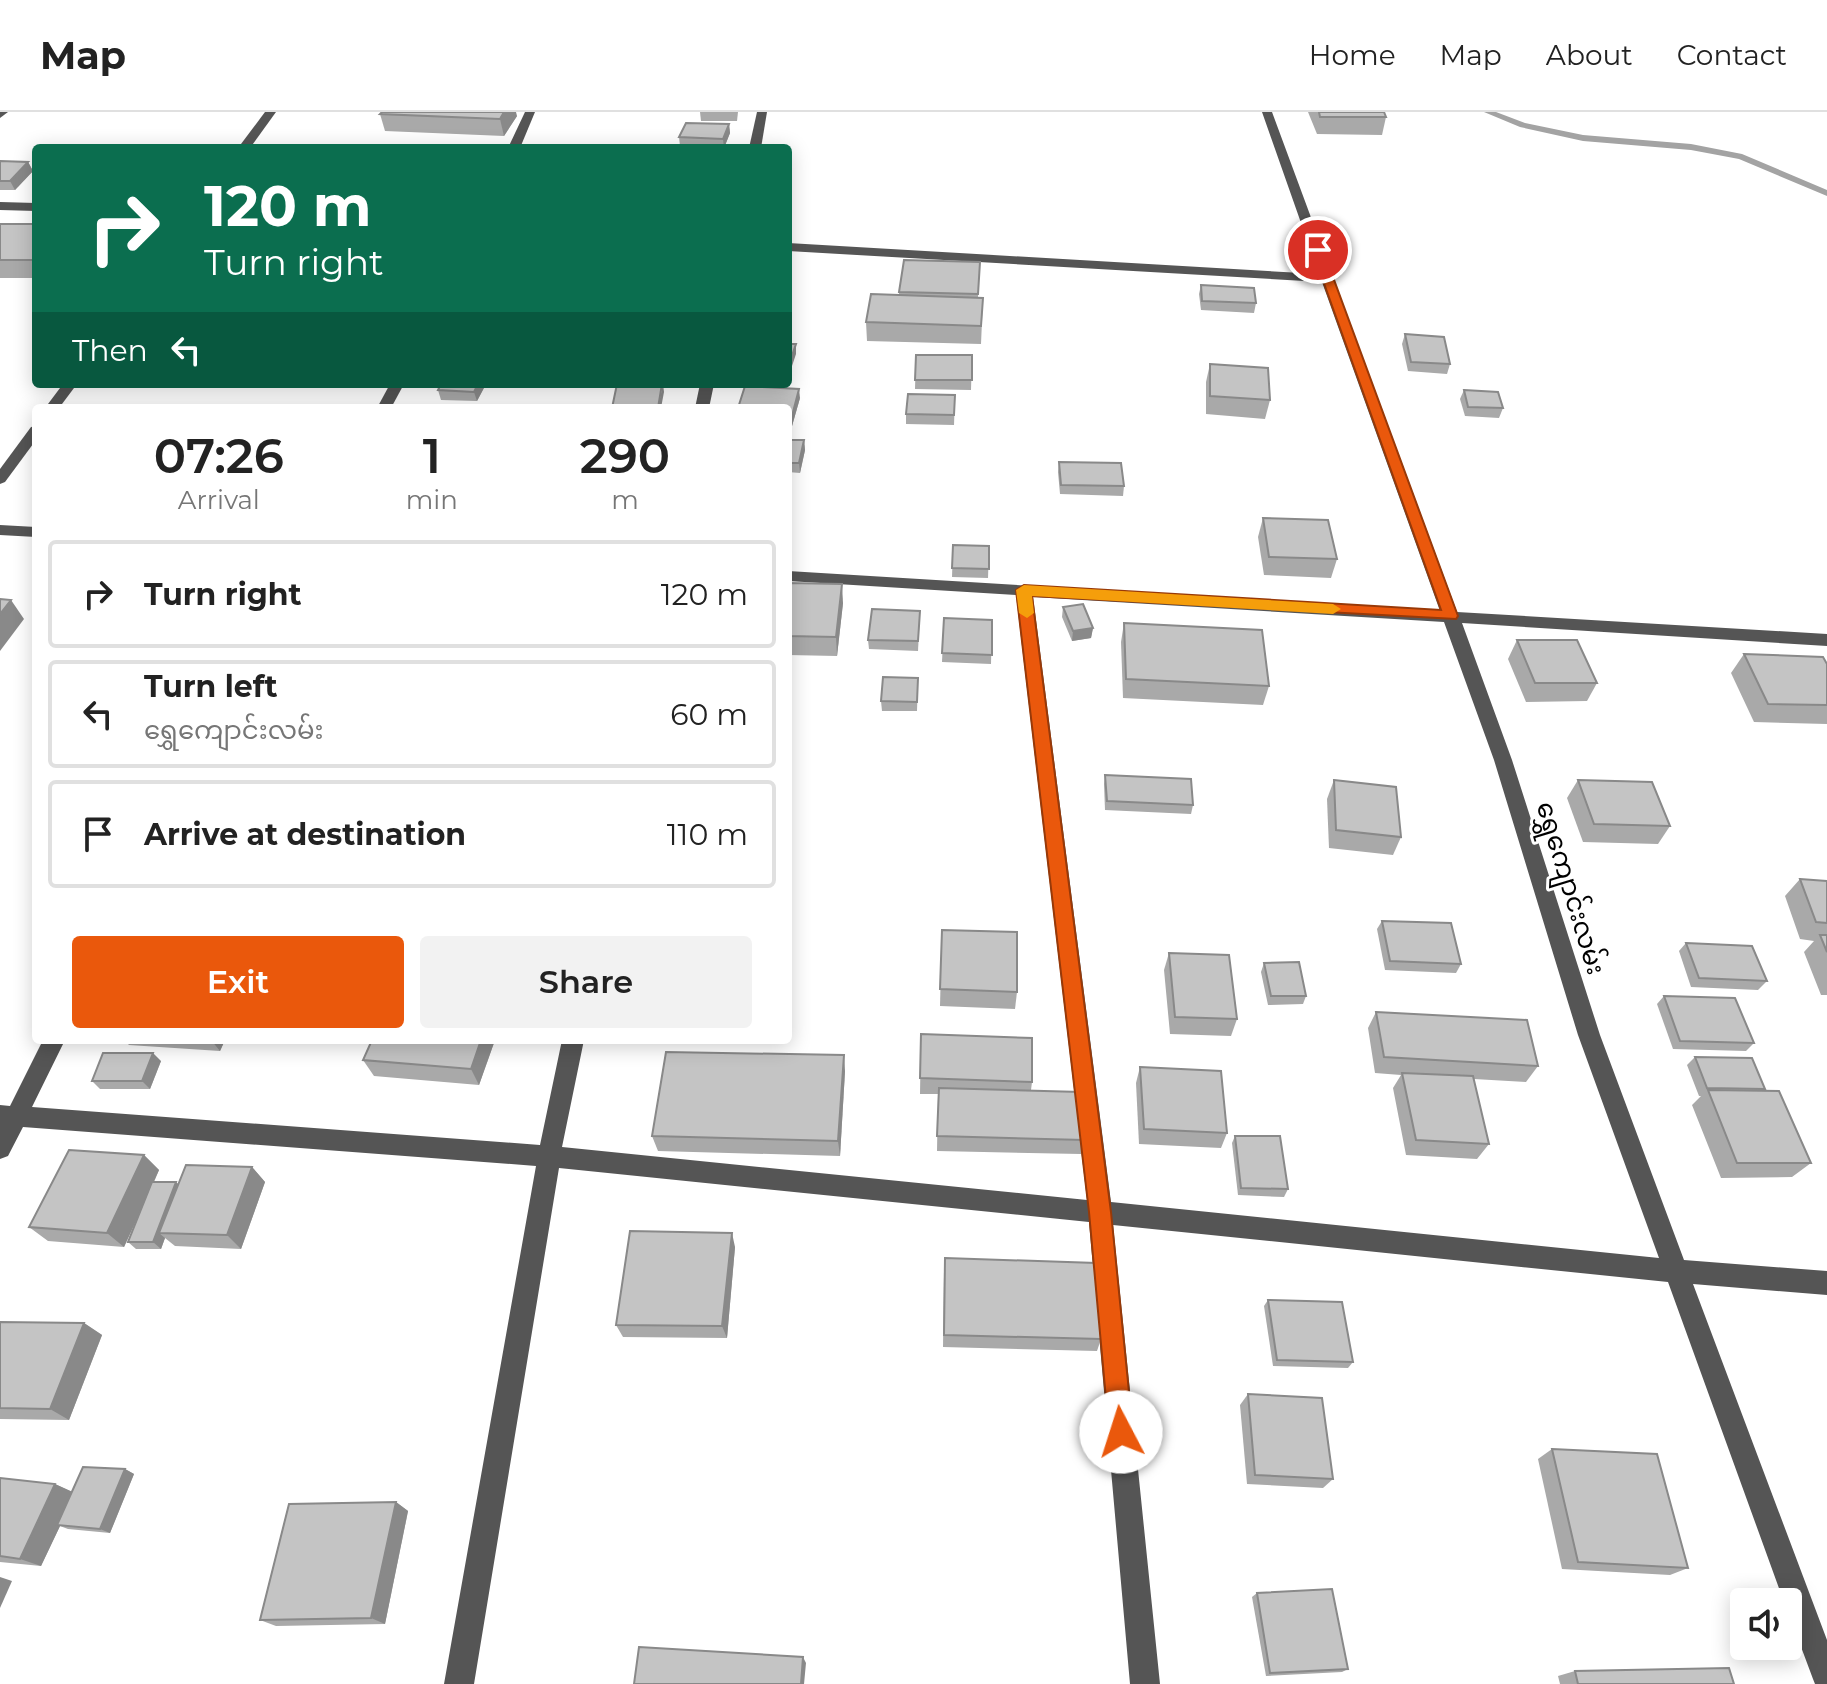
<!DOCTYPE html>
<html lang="en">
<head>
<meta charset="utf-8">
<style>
  body { margin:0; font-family:Montserrat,"Noto Sans Myanmar",sans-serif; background:#f2f2f2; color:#222; height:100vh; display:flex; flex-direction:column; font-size:30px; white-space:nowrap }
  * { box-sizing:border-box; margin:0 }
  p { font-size:26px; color:#767676 }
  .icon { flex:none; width:44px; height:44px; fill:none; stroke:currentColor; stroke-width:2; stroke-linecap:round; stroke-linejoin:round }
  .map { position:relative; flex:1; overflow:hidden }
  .sheet { position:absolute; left:32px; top:292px; width:760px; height:640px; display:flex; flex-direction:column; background:#fff; border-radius:8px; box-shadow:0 4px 20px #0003 }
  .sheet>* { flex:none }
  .hud { position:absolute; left:32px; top:32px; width:760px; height:244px; border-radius:8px; box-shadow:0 4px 20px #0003; background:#0b6e4f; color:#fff; overflow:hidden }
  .controls { position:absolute; left:1730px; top:1476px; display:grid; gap:16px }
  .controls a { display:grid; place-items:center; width:72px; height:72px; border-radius:8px; background:#fff; box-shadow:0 4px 20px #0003; font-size:40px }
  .pin { position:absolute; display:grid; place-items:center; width:68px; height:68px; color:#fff; margin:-34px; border:4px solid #fff; border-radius:50%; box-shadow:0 2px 8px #0007 }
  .me { position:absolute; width:88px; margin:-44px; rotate:355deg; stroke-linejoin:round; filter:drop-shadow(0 0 6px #0008) }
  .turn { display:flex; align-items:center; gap:28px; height:168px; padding:0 40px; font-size:36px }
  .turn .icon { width:104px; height:104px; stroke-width:2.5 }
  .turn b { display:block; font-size:56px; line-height:68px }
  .then { display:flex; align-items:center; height:76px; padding:0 40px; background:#0003; gap:16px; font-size:30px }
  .eta { display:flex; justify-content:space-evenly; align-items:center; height:136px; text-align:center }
  .eta b { font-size:48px; font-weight:600; line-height:56px }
  .action { display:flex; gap:16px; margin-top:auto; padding:16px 40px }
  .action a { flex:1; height:92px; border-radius:8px; background:#ea580c; color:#fff; font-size:32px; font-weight:600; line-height:92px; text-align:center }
  .action a+a { background:#f2f2f2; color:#222 }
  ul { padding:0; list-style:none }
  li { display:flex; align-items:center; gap:24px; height:108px; margin:0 16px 12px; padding:0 24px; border:4px solid #e0e0e0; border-radius:8px }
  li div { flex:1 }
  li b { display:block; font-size:30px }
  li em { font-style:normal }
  header { display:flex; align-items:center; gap:48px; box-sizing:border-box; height:112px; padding:0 40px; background:#fff; border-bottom:2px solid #e0e0e0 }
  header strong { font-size:38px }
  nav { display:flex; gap:44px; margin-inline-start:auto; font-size:28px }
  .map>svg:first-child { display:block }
</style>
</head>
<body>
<header>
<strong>Map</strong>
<nav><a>Home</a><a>Map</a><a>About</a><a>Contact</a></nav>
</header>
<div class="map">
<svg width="1827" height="1572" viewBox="0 0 1827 1572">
  <rect width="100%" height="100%" fill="#fff"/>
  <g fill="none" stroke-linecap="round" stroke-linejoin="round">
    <polygon fill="#a3a3a3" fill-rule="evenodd" points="1484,0 1496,0 1525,11 1583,23 1691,32 1742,42 1827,78 1827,84 1739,47 1691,38 1583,29 1520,15"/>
    <g fill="#555" fill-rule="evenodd">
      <polygon points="0,0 8,0 0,6"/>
      <polygon points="265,0 276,0 250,36 238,36"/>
      <polygon points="525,0 535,0 520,36 508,36"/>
      <polygon points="757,0 767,0 761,36 749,36"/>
      <path d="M 1262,0 L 1272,0 L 1457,500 L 1827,522 L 1827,534 L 1462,511 L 1512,648 L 1600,923 L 1684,1148 L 1827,1159 L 1827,1183 L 1693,1172 L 1827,1528 L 1827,1572 L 1815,1572 L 1813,1567 L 1788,1500 L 1788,1490 L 1784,1490 L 1668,1170 L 1113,1113 L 1160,1572 L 1130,1572 L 1089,1110 L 559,1056 L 474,1572 L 444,1572 L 536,1054 L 23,1015 L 8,1044 L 0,1047 L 0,993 L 10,994 L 43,928 L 65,928 L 32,995 L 540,1033 L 562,928 L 584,928 L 562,1035 L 1087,1088 L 1016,483 L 788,469 L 788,459 L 1440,499 L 1322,170 L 788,139 L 788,131 L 1319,162 ZM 1033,485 L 1444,510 L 1494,648 L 1578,923 L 1659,1146 L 1111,1090 Z"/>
      <polygon points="0,90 36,91 36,99 0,98"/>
      <polygon points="63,272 77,272 59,296 45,296"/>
      <polygon points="390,272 404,272 391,296 377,296"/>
      <polygon points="700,272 714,272 709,296 695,296"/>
      <polygon points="36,314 36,328 5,370 0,372 0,357 31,315"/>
      <polygon points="0,413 36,415 36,425 0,423"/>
    </g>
  </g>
  <g fill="#a9a9a9">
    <polygon points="700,0 738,0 737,9 701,9"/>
    <polygon points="1308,0 1384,0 1386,5 1382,23 1317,22"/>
    <polygon points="380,2 517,4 504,24 385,19"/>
    <polygon points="729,12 730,21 724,36 680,34 679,25"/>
    <polygon points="0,49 28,50 33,59 15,78 0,78"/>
    <rect x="0" y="112" width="36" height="54"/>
    <polygon points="980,150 978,185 983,186 981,232 867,229 866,210 899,183 899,180"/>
    <polygon points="1201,173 1256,191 1254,201 1201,198 1199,182"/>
    <polygon points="1405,222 1450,252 1447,262 1408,259 1402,232"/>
    <polygon points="916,243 972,243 971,278 915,277"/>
    <polygon points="1210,252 1270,288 1265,307 1206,302 1206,270"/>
    <polygon points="486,272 477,289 441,288 438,278"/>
    <polygon points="1464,278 1503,296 1499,306 1465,304 1460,287"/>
    <polygon points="955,283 954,313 906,312 906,302"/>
    <polygon points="800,286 792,314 788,313 788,296"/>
    <polygon points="788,328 804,328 805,338 800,361 788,360"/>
    <polygon points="1059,350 1124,374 1123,384 1060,382 1058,360"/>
    <polygon points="1263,406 1337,447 1331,466 1264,463 1258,425"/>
    <polygon points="953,433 989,434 988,466 952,465"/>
    <polygon points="788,471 843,491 837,544 788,543"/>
    <polygon points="1063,495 1093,516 1091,526 1072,529 1062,505"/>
    <polygon points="920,499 918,539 869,537 868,528"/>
    <polygon points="944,506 992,508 991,552 942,550"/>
    <polygon points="1124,511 1269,574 1263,593 1123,586 1121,530"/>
    <polygon points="1517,528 1597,571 1587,589 1526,590 1508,547"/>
    <polygon points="1744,542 1827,552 1827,612 1754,610 1731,561"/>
    <polygon points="918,566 917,599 882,599 881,589"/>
    <polygon points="1105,663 1193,693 1191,702 1105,698 1104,672"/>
    <polygon points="1334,668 1401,725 1393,743 1329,736 1327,687"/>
    <polygon points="1578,668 1670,714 1658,732 1583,730 1567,686"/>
    <polygon points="1800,767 1827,769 1827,883 1821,883 1804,840 1814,829 1800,827 1785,784"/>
    <polygon points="1382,809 1461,852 1456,861 1385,858 1377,817"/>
    <polygon points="942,818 1017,880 1015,897 940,894"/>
    <polygon points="1686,831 1767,869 1758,878 1691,875 1679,839"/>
    <polygon points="1169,841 1237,907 1231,924 1170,922 1164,858"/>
    <polygon points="1264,851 1306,884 1303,892 1268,893 1261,860"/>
    <polygon points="1664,884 1754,931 1746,939 1673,937 1657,892"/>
    <polygon points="1376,900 1538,954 1526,970 1474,967 1489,1032 1477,1047 1406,1043 1393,976 1401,963 1375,961 1368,916"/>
    <polygon points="921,922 1032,970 1031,978 1084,1028 1081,1042 937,1039 938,982 920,982"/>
    <polygon points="124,928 225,928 220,939 129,933"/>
    <polygon points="372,928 495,928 479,973 374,964 363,948"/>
    <polygon points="1695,945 1765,977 1811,1051 1792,1065 1721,1066 1692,993 1701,984 1699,984 1687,953"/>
    <polygon points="161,949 150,977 100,977 92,969"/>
    <polygon points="1140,955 1227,1021 1221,1036 1139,1032 1136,971"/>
    <polygon points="845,959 840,1044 658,1039 652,1024"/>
    <polygon points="1235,1024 1288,1077 1284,1085 1238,1083 1232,1031"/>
    <polygon points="144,1043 159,1058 154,1070 178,1072 252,1055 265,1070 241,1137 175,1134 165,1126 161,1137 136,1137 128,1130 135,1111 124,1135 48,1129 29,1115"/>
    <polygon points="735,1135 727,1226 623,1225 616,1213"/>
    <polygon points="944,1159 1101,1227 1097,1239 943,1235"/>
    <polygon points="1268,1188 1353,1250 1348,1256 1273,1254 1264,1194"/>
    <polygon points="0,1210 84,1211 102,1223 69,1308 0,1307"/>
    <polygon points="1248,1282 1333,1367 1323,1376 1247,1372 1240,1293"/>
    <polygon points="1552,1337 1688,1456 1670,1463 1562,1457 1538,1347"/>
    <polygon points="125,1357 134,1362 110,1421 68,1417 60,1414 41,1454 0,1450 0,1366 55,1372 72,1380"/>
    <polygon points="396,1390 408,1399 385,1512 276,1514 260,1508"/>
    <polygon points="1257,1481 1348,1557 1342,1560 1266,1564 1252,1485"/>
    <polygon points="1575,1559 1734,1572 1560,1572 1558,1564"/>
  </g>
  <g fill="#898989">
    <polygon points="504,0 516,0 517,4 504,24 500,7"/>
    <polygon points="729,12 730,21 724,36 723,27"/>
    <polygon points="28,50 33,59 15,78 10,69"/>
    <polygon points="796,232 796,242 788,266 788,255"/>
    <polygon points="478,272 486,272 477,289 474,280"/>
    <polygon points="663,272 664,280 661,296 658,296"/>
    <polygon points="799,277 800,286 792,314 792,304"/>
    <polygon points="804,328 805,338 800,361 799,351"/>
    <polygon points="842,472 843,491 837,544 836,525"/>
    <polygon points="11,488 24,507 0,539 0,502"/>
    <polygon points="1093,516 1091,526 1072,529 1073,519"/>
    <polygon points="211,928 225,928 220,939"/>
    <polygon points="481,928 495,928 479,973 471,957"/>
    <polygon points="153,941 161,949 150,977 142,969"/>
    <polygon points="844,943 845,959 840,1044 838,1029"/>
    <polygon points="144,1043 159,1058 124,1135 107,1121"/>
    <polygon points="252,1055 265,1070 241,1137 227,1123"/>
    <polygon points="176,1070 184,1077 159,1121 165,1126 161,1137 153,1130"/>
    <polygon points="732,1121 735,1135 727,1226 722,1214"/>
    <polygon points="84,1211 102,1223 69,1308 50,1297"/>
    <polygon points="125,1357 134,1362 110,1421 100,1417"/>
    <polygon points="55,1372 75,1381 57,1413 60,1414 41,1454 20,1447"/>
    <polygon points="396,1390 408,1399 385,1512 371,1506"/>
    <polygon points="0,1465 12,1469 0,1496"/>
    <polygon points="803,1545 806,1551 804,1572 801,1572"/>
  </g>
  <g fill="#c4c4c4" stroke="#898989" stroke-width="2">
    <polygon points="382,0 504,0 500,7 380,2"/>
    <polygon points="1319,0 1384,0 1386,5 1320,5"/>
    <polygon points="686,11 729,12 723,27 679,25"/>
    <polygon points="0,49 28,50 10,69 0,69"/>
    <rect x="0" y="112" width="36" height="36"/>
    <polygon points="904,148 980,150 978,182 899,180"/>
    <polygon points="1201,173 1254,176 1256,191 1202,189"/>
    <polygon points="871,182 983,186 981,214 866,210"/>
    <polygon points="1405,222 1444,225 1450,252 1411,250"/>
    <polygon points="788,232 796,232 788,255"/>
    <polygon points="916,243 972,243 972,268 915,268"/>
    <polygon points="1210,252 1268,256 1270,288 1210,284"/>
    <polygon points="441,272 478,272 474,280 438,278"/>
    <polygon points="617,272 662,272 658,296 612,296"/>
    <polygon points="745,274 799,277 792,304 788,304 788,296 738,296"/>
    <polygon points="1464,278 1498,280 1503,296 1468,295"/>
    <polygon points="908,282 955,283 954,303 906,302"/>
    <polygon points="788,328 804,328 799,351 788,351"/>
    <polygon points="1059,350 1121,351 1124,374 1061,373"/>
    <polygon points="1263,406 1328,408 1337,447 1269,445"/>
    <polygon points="953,433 989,434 989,457 952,456"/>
    <polygon points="788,471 842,472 836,525 788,524"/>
    <polygon points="0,487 11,488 0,502"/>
    <polygon points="1083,492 1093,516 1073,519 1063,495"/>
    <polygon points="872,497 920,499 918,529 868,528"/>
    <polygon points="944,506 992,508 992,543 942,541"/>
    <polygon points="1124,511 1262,518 1269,574 1126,567"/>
    <polygon points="1517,528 1577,528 1597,571 1535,571"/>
    <polygon points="1744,542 1823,545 1827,552 1827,593 1768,592"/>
    <polygon points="883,565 918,566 917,590 881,589"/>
    <polygon points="1105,663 1191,667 1193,693 1107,689"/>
    <polygon points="1334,668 1396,675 1401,725 1336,718"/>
    <polygon points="1578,668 1652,670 1670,714 1594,712"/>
    <polygon points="1800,767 1827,769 1827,811 1816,810"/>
    <polygon points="1382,809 1451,811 1461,852 1390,849"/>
    <polygon points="942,818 1017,820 1017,880 940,877"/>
    <polygon points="1820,823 1827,823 1827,840"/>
    <polygon points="1686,831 1752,834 1767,869 1699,866"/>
    <polygon points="1169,841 1229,843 1237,907 1175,905"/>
    <polygon points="1299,850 1306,884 1271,884 1264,851"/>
    <polygon points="1664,884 1735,886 1754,931 1680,929"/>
    <polygon points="1376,900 1527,908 1538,954 1384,945"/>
    <polygon points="921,922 1032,926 1032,970 920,966"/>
    <polygon points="372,928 481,928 471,957 363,948"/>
    <polygon points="666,940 844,943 838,1029 652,1024"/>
    <polygon points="103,941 153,941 142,969 92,969"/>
    <polygon points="1695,945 1752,946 1765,977 1707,976"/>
    <polygon points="1140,955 1221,959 1227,1021 1144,1017"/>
    <polygon points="1402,961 1473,964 1489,1032 1416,1028"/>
    <polygon points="939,976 1081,980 1084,1028 937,1024"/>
    <polygon points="1708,978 1779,979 1811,1051 1737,1051"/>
    <polygon points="1235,1024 1280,1024 1288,1077 1241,1076"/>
    <polygon points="69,1038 144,1043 107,1121 29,1115"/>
    <polygon points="186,1053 252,1055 227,1123 159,1121"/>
    <polygon points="152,1070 176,1070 153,1130 128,1130"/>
    <polygon points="630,1119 732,1121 722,1214 616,1213"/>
    <polygon points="945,1146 1096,1151 1101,1227 944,1223"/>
    <polygon points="1268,1188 1342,1190 1353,1250 1277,1248"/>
    <polygon points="0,1210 84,1211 50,1297 0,1296"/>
    <polygon points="1248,1282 1322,1286 1333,1367 1255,1363"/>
    <polygon points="1552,1337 1657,1342 1688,1456 1578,1450"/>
    <polygon points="83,1355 125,1357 100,1417 57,1413"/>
    <polygon points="0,1366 55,1372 20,1447 0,1444"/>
    <polygon points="396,1390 371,1506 260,1508 289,1392"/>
    <polygon points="1332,1477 1348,1557 1270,1561 1257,1481"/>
    <polygon points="639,1535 803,1545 801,1572 634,1572"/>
    <polygon points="1729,1556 1734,1572 1578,1572 1575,1559"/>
  </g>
  <polygon fill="#ea580c" stroke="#983908" stroke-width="2" points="1318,135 1323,138 1458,504 1456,507 1032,484 1111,1100 1133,1320 1129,1328 1121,1332 1113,1328 1109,1320 1089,1100 1016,478 1024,473 1441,498 1312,138"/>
  <polygon fill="#f59e0b" points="1024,473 1333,492 1341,497 1333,502 1032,484 1034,501 1027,506 1019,501 1016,478"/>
  <g text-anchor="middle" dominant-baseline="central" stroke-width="6" stroke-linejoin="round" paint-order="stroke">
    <g font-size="26" fill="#000" stroke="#fff">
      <text transform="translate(1571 776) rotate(73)">ရွှေကျောင်းလမ်း</text>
    </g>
  </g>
</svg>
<div class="controls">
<a><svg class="icon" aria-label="sound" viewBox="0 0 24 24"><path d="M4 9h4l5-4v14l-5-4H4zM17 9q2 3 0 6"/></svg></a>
</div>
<div class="pin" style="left:1318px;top:138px;background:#d93025"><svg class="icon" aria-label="arrive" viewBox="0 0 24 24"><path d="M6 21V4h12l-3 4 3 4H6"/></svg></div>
<svg class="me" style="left:1121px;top:1320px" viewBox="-20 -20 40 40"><circle r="19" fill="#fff"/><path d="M0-13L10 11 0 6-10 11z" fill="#ea580c"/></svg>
<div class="hud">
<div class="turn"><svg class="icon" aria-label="right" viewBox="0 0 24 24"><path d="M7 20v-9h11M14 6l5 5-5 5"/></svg><div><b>120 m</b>Turn right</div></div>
<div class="then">Then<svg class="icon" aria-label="left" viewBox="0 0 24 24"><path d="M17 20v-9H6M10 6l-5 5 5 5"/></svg></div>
</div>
<section class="sheet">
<div class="eta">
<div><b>07:26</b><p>Arrival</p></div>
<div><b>1</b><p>min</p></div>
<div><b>290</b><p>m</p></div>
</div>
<ul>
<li><svg class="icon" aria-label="right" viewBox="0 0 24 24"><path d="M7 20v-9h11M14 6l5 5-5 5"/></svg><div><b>Turn right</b></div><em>120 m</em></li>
<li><svg class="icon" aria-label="left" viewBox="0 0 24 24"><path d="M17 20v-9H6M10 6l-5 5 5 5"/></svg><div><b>Turn left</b><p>ရွှေကျောင်းလမ်း</p></div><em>60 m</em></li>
<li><svg class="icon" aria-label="arrive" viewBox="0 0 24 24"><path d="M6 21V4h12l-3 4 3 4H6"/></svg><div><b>Arrive at destination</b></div><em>110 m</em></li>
</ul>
<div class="action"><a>Exit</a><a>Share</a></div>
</section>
</div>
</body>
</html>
